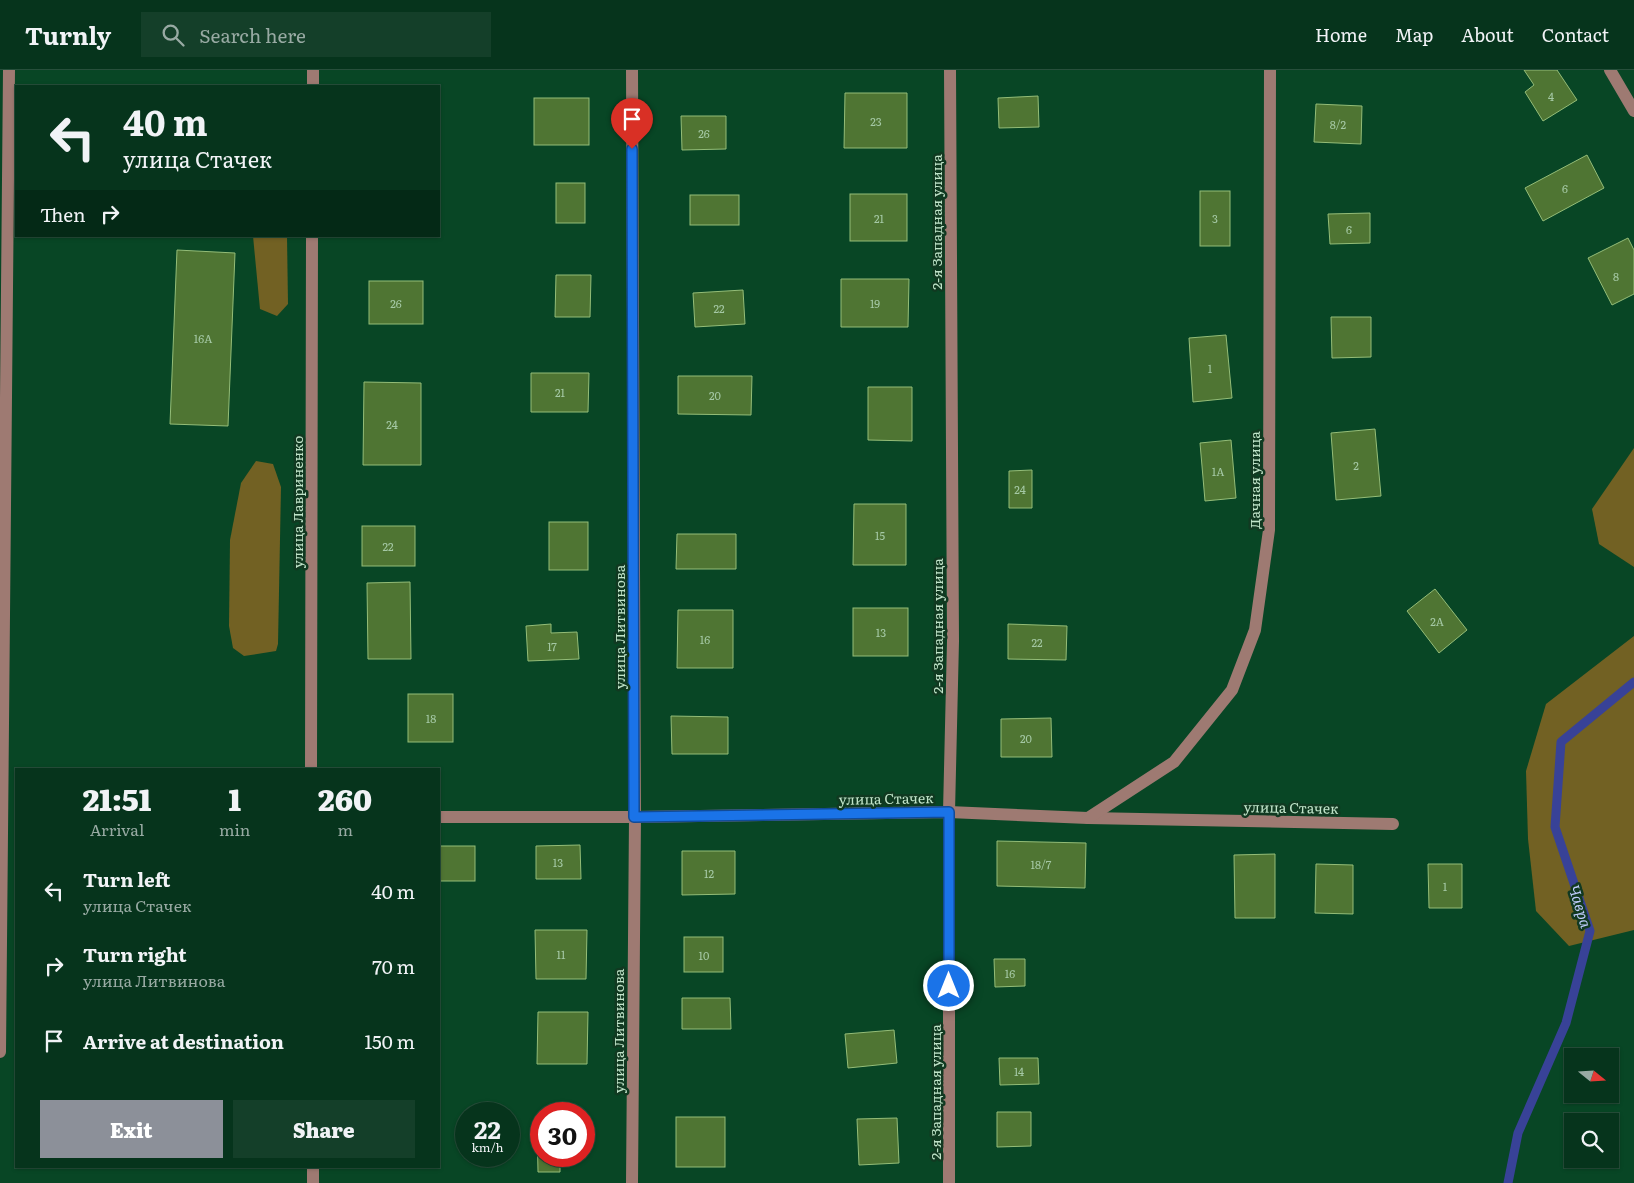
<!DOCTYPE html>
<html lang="en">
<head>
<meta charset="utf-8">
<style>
  body { margin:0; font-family:Literata,serif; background:#143f29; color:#f1f3f6; height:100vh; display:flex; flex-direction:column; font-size:19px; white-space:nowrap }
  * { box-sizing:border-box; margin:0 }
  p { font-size:16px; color:#98aaa3 }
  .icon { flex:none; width:28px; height:28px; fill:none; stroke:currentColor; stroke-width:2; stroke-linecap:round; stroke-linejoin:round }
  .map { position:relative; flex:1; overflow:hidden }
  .panel { position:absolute; left:15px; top:698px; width:425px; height:400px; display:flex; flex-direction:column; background:#06341c; border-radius:0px; box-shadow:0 1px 4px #0004,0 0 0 1px #274f3b }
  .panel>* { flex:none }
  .banner { position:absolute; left:15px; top:15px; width:425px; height:152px; border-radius:0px; box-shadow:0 1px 4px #0004,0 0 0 1px #274f3b; background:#06341c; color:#f1f3f6; overflow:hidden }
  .needle { width:32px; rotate:108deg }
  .controls { position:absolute; left:1564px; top:978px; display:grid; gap:10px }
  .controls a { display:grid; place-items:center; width:55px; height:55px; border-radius:0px; background:#06341c; box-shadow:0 1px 4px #0004,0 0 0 1px #274f3b; font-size:25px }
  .speed { position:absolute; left:455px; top:1032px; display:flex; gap:10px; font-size:25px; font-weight:700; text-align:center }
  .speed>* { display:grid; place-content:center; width:65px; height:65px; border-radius:50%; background:#06341c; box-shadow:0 1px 4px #0004,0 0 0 1px #274f3b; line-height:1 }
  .speed small { font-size:12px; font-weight:400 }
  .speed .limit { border:8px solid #d22; background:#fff; color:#111 }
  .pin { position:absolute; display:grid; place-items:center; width:42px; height:42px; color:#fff; margin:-51px -21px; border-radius:50% 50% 50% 0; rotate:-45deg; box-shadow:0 0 5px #0007 }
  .pin .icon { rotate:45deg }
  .me { position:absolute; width:55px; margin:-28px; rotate:0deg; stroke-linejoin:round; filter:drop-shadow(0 0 4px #0008) }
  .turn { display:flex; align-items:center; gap:18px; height:105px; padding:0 25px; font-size:22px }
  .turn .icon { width:65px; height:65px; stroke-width:2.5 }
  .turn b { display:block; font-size:35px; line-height:42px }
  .then { display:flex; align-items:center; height:48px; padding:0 25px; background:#0003; gap:10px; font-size:19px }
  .eta { display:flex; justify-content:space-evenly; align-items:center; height:85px; text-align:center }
  .eta b { font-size:30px; font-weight:800; line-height:35px }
  .cta { display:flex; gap:10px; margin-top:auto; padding:10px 25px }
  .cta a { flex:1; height:58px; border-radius:0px; background:#8c9099; color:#fff; font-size:20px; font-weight:800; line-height:58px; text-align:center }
  .cta a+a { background:#143f29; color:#f1f3f6 }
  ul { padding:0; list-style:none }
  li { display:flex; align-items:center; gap:15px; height:75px; padding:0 25px }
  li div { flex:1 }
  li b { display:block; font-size:19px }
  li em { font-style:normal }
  header { display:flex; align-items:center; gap:30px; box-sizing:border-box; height:70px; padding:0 25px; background:#06341c; border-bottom:1px solid #274f3b }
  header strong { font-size:24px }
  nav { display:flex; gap:28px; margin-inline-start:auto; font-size:18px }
  .search { width:350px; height:45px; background:#143f29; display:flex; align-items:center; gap:12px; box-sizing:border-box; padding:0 18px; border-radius:0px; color:#98aaa3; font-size:19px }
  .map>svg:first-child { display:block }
</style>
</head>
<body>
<header>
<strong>Turnly</strong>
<div class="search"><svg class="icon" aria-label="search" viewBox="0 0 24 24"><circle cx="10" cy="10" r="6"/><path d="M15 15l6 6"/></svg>Search here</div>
<nav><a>Home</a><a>Map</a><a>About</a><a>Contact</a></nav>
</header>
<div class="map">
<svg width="1634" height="1113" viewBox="0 0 1634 1113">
  <rect width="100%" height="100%" fill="#084625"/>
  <g fill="#726123">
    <polygon points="253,166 287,166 288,234 277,246 260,239"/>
    <polygon points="1634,378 1634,497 1599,474 1592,439"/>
    <polygon points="256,391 273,394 281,417 278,574 276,581 244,586 233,578 229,556 230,470 241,413"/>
    <polygon points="1634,566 1634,860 1569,876 1536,841 1528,769 1526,701 1546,634"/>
  </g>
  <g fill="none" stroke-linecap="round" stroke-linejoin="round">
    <polyline stroke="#384297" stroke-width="9" points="1508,1113 1518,1063 1566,953 1590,861 1555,757 1561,672 1634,612"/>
  </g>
  <g fill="#4f7533" stroke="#94bd78">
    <polygon points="1524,0 1557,0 1577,30 1543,51 1525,22 1534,15"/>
    <polygon points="845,23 907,23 907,78 844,78"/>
    <polygon points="1038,26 1039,57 999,58 998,28"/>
    <rect x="534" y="28" width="55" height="47"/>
    <polygon points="1316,34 1362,36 1361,74 1314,72"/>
    <polygon points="681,46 726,46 726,79 682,80"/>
    <polygon points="1587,85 1604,118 1543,151 1525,118"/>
    <rect x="556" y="113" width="29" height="40"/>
    <rect x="1200" y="121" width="30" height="55"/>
    <rect x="850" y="124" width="57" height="47"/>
    <rect x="690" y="125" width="49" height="30"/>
    <polygon points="1370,143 1370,173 1330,174 1328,144"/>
    <polygon points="1628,168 1634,180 1634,224 1612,235 1588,188"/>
    <polygon points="177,180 235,183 228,356 170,354"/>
    <polygon points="556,205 591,205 590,247 555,247"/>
    <polygon points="841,209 909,209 908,257 841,257"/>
    <rect x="369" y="211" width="54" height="43"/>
    <polygon points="743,220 745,254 695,257 693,223"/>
    <polygon points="1331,247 1371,247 1371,287 1332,288"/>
    <polygon points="1226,265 1232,328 1193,332 1189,268"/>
    <polygon points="531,303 589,303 588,342 531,342"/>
    <polygon points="678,306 752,306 751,345 678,344"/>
    <polygon points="364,312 421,313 421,395 363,395"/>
    <polygon points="868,317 912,317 912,371 868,370"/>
    <polygon points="1375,359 1381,426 1336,430 1331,363"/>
    <polygon points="1231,370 1236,428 1205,431 1200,373"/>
    <polygon points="1032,400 1032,438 1009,438 1009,401"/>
    <polygon points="854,434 906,434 906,495 853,495"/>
    <rect x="549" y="452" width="39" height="48"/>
    <rect x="362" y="456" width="53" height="40"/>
    <polygon points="677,464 736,464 736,499 676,499"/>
    <polygon points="410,512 411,589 368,589 367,513"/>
    <polygon points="1435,519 1467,560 1439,583 1407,541"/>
    <rect x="853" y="538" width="55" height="48"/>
    <polygon points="678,540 733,540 733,598 677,598"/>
    <polygon points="551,554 551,563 577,562 579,589 528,591 526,556"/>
    <polygon points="1008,554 1067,556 1066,590 1008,589"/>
    <rect x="408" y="624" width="45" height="48"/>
    <polygon points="671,646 728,647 728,684 672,684"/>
    <polygon points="1051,648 1052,687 1001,687 1001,649"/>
    <polygon points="997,771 1086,773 1085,818 997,816"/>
    <polygon points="580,775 581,809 536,809 536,776"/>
    <rect x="439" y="776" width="36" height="35"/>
    <polygon points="682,781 735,781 735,824 682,825"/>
    <polygon points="1275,784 1275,848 1235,848 1234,785"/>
    <polygon points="1316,794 1353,795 1353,844 1315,843"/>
    <polygon points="1428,794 1462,794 1462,838 1429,838"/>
    <polygon points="535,860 587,860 586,909 536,909"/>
    <rect x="684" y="867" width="39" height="35"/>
    <polygon points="994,889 1025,889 1025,916 995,917"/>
    <polygon points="682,928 730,928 731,959 682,959"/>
    <polygon points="538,942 588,942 587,994 537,994"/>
    <polygon points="894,960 897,993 848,998 845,964"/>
    <polygon points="999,988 1038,988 1039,1014 1000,1015"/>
    <polygon points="997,1042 1031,1042 1031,1076 997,1077"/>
    <rect x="676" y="1047" width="49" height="50"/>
    <polygon points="897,1048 899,1093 859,1095 857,1049"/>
    <polygon points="537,1056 541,1056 541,1086 578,1087 560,1087 560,1102 538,1102"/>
    <rect x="354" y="1096" width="45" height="2"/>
  </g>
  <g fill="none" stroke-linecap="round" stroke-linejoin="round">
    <g stroke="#9e7a72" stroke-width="12">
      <polyline points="1610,0 1634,41"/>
      <polyline points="313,16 313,0"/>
      <polyline points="311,699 312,166"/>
      <polyline points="439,747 635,747 949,742 1088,748 1393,754"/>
      <polyline points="1088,748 1174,692 1232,620 1255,560 1269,460 1270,0"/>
      <polyline points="0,982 9,0"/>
      <polyline points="313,1096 313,1113"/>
      <polyline points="632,1113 635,747 632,0"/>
      <polyline points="949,1113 949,742 953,571 950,0"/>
    </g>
  </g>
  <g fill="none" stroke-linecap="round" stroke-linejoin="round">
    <g stroke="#114b97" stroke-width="12">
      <polyline id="route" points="632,79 634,747 949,742 949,916"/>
    </g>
    <use href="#route" stroke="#1a73e8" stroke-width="9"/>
  </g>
  <g text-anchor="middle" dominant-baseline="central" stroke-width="5" stroke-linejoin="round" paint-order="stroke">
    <g font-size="11" fill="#a4c8a4">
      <text x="1551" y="26">4</text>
      <text x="876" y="51">23</text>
      <text x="1338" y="54">8/2</text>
      <text x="704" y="63">26</text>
      <text x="1565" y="118">6</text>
      <text x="879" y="148">21</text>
      <text x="1215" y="148">3</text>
      <text x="1349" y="159">6</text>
      <text x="1616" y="206">8</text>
      <text x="396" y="233">26</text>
      <text x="875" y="233">19</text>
      <text x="719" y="238">22</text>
      <text x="203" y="268">16А</text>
      <text x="1210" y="298">1</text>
      <text x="560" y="322">21</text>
      <text x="715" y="325">20</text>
      <text x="392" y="354">24</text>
      <text x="1356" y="395">2</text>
      <text x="1218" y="401">1А</text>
      <text x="1020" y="419">24</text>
      <text x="880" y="465">15</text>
      <text x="388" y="476">22</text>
      <text x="1437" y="551">2А</text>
      <text x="881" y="562">13</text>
      <text x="705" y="569">16</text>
      <text x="1037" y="572">22</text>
      <text x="552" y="576">17</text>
      <text x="431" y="648">18</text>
      <text x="1026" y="668">20</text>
      <text x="558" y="792">13</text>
      <text x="1041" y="794">18/7</text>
      <text x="709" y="803">12</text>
      <text x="1445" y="816">1</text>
      <text x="561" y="884">11</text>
      <text x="704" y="885">10</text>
      <text x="1010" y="903">16</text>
      <text x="1019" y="1001">14</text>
    </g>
    <g font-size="14" fill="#c0e4c9" stroke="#113921">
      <text transform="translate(936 152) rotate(-90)">2-я Западная улица</text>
      <text transform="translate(1254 410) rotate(-90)">Дачная улица</text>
      <text transform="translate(297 432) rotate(-90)">улица Лавриненко</text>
      <text transform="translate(937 556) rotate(-90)">2-я Западная улица</text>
      <text transform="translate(619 557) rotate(-90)">улица Литвинова</text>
      <text transform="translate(886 728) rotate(-1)">улица Стачек</text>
      <text transform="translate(1291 737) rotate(1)">улица Стачек</text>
      <text transform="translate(618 961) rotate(-90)">улица Литвинова</text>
      <text transform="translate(935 1022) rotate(-90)">2-я Западная улица</text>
    </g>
    <g font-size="15" font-style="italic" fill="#bfccfb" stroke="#113921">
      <text transform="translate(1581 836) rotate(73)">Чавра</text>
    </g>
  </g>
</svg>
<div class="controls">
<a><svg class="needle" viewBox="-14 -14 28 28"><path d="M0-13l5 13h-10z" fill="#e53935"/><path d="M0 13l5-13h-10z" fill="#98aaa3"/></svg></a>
<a><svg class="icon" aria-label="search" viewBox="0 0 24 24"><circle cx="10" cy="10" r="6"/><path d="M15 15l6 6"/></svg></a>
</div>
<div class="speed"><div>22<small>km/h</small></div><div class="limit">30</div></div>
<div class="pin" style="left:632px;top:79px;background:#d93025"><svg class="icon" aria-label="arrive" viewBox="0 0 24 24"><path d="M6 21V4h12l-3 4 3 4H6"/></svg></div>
<svg class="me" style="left:949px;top:916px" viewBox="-20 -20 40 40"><circle r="17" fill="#1a73e8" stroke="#fff" stroke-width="3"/><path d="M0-11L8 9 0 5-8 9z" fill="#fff"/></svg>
<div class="banner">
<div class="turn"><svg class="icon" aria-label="left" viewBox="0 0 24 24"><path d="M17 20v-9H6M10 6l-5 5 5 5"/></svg><div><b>40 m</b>улица Стачек</div></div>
<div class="then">Then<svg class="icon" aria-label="right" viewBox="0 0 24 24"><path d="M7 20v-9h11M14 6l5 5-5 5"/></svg></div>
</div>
<section class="panel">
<div class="eta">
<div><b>21:51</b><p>Arrival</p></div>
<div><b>1</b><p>min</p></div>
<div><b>260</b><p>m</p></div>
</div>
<ul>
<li><svg class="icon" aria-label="left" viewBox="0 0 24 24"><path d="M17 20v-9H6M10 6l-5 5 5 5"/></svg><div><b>Turn left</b><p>улица Стачек</p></div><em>40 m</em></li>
<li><svg class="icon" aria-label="right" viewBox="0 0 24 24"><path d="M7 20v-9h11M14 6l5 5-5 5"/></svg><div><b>Turn right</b><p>улица Литвинова</p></div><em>70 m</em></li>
<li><svg class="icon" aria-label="arrive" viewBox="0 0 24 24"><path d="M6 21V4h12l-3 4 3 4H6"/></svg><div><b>Arrive at destination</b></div><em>150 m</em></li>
</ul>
<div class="cta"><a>Exit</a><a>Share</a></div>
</section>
</div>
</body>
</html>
